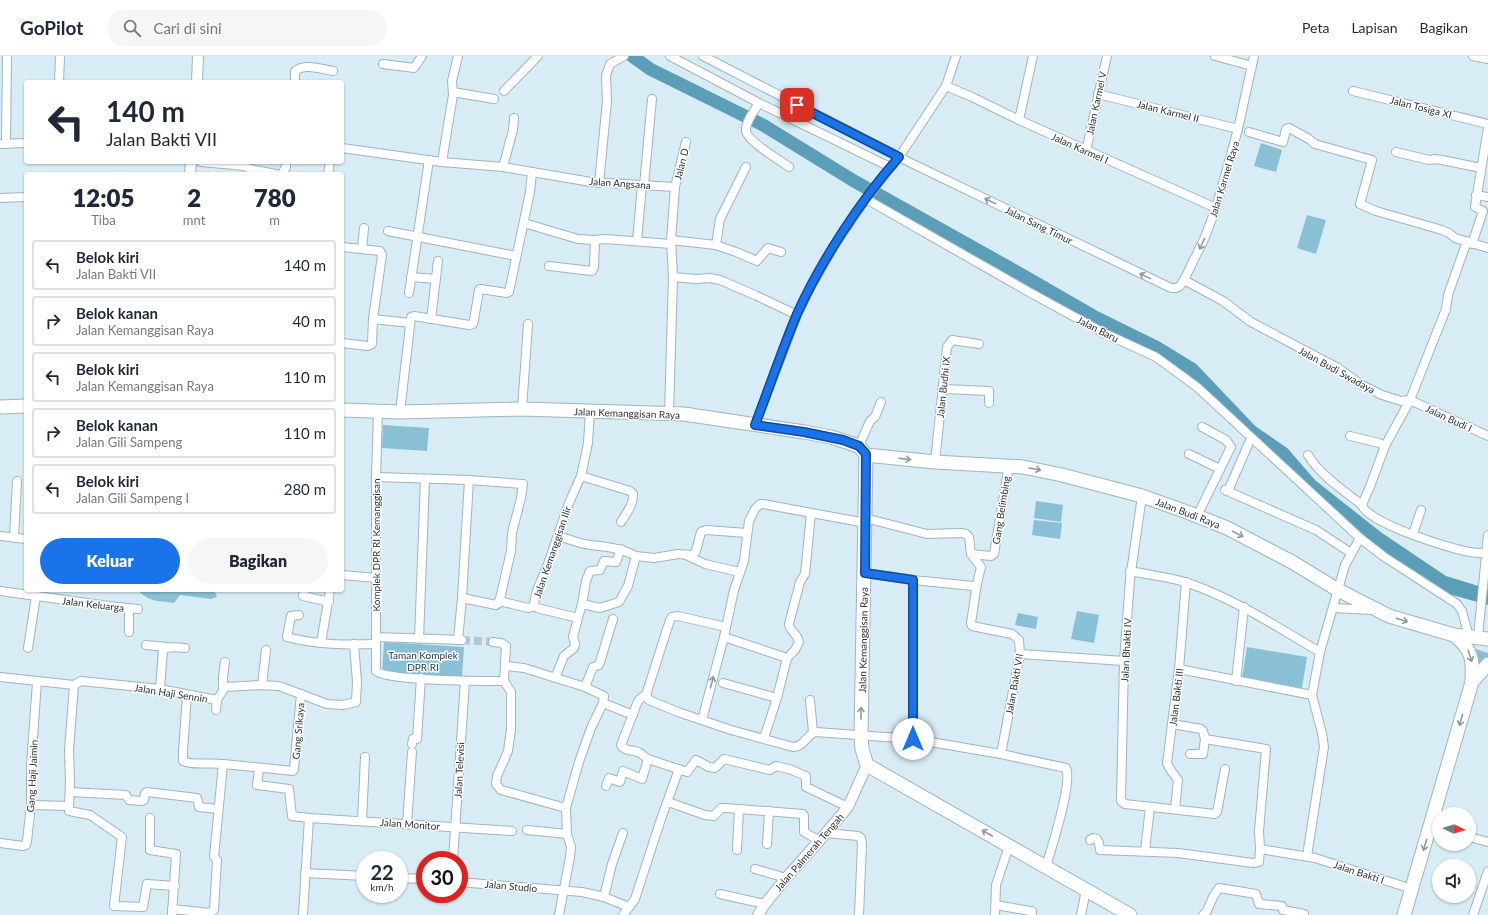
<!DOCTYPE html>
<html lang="id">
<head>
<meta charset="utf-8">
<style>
  body { margin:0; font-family:Lato,sans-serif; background:#f6f6f7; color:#1f2937; height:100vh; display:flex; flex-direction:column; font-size:15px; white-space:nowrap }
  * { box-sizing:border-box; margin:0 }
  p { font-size:13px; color:#747a83 }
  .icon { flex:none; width:22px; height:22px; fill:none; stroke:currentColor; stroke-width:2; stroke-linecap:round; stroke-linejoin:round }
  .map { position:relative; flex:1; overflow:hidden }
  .details { position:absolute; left:24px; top:116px; width:320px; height:420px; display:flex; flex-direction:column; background:#fff; border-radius:4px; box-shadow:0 1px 3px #0004 }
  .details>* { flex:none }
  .banner { position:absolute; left:24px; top:24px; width:320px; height:84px; border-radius:4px; box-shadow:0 1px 3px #0004; background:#fff; color:#1f2937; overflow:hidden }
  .needle { width:26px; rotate:95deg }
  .fabs { position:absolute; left:1432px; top:751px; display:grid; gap:8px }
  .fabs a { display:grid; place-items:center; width:44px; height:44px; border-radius:50%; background:#fff; box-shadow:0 1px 3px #0004; font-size:20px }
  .speed { position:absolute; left:356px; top:795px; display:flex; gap:8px; font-size:20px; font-weight:700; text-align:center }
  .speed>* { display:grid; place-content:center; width:52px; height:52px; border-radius:50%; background:#fff; box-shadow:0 1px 3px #0004; line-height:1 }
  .speed small { font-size:10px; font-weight:400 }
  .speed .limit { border:6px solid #d22; background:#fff; color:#111 }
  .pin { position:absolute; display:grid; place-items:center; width:34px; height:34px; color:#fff; margin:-17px; border-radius:8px; box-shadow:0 2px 6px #0006 }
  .me { position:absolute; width:44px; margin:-22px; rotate:0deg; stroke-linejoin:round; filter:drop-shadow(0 0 3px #0008) }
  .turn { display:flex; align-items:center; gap:14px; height:84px; padding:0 16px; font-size:18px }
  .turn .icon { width:52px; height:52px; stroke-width:2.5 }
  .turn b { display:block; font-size:28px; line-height:34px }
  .eta { display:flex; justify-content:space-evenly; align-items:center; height:68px; text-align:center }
  .eta b { font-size:24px; font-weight:800; line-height:28px }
  .cta { display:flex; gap:8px; margin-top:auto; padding:8px 16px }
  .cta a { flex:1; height:46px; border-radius:24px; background:#1a73e8; color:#fff; font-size:16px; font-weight:800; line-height:46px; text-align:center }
  .cta a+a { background:#f6f6f7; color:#1f2937 }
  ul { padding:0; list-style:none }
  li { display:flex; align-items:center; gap:12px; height:50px; margin:0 8px 6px; padding:0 8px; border:2px solid #e0e1e3; border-radius:4px }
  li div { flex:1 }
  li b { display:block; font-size:15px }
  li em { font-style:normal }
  header { display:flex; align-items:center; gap:24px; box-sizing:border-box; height:56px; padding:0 20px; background:#fff; border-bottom:1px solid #e0e1e3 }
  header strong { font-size:19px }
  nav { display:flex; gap:22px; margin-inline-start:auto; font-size:14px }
  .search { width:280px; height:36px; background:#f6f6f7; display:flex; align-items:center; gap:10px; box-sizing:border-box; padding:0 14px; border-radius:22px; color:#747a83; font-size:15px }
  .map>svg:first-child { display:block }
</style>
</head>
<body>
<header>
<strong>GoPilot</strong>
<div class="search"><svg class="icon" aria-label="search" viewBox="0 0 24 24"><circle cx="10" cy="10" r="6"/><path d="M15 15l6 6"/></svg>Cari di sini</div>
<nav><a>Peta</a><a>Lapisan</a><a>Bagikan</a></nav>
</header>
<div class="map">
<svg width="1488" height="859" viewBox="0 0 1488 859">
  <rect width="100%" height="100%" fill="#d7ecf5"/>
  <g fill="#8ac0d5">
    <polygon points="1261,87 1282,94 1276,116 1254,110"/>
    <polygon points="1307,159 1326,164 1316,198 1297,192"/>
    <polygon points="383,369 429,372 427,395 382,392"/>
    <polygon points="1036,445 1063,449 1061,466 1034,462"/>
    <polygon points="1034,464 1062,467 1060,483 1032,479"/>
    <path d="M 138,534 L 214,534 L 217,541 L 211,543 L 180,539 L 174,547 C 160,545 148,546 138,534 Z"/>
    <polygon points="1077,555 1099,559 1094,587 1071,583"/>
    <polygon points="1018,557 1038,561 1036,573 1015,569"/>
    <polygon points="384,586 464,591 462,622 382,618"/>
    <polygon points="1247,591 1307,601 1302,632 1242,622"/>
    <polygon points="1470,591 1488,597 1488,606 1478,616"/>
  </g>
  <polygon fill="#5c9eb8" points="1316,425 1382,477 1446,520 1488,533 1488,549 1449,538 1377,495 1313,437"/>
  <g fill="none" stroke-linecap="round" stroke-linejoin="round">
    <polyline stroke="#5c9eb8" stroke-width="13" points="632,0 650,13 763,69 854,125 1008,211 1093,260 1156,291 1192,313 1251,375 1283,397 1315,434 1329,444"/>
    <polyline stroke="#b4c7cf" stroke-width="8" stroke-dasharray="8 4" stroke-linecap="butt" points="462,584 493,586"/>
    <g stroke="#a0b5bd" stroke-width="10">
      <g id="minor">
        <polyline points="670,0 759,47 890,111"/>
        <polyline points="703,0 911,107 1171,232 1176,232 1180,230 1186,220 1205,181 1216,152 1238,73 1254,0"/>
        <polyline points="1215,0 1252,10"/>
        <polyline points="1473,0 1488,3"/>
        <polyline points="383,8 414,12 422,0"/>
        <polyline points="59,26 60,0"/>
        <path d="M 295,26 L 295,15 C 305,7 321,13 333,15"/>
        <polyline points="946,30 972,41 1019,64 1216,152"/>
        <polyline points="504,35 538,0"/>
        <polyline points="1353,35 1488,68"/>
        <polyline points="453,36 494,43"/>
        <polyline points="1098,38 1238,73"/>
        <path d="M 759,47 C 755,54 745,66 746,75 C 747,85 781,105 789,111"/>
        <polyline points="1019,64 1033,0"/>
        <polyline points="1249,76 1283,86 1286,73 1289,72 1309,83 1315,88 1372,104 1360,148 1376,155 1442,174 1449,177 1455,182 1488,192"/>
        <polyline points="0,88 26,87"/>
        <polyline points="6,88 7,0"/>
        <polyline points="342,92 442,106 503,111 591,126 675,131"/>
        <polyline points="1086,95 1107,0"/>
        <polyline points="1396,96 1429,104 1435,103 1442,104 1481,112"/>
        <polyline points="201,106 235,109 244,110 250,113 276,118"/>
        <polyline points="442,106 453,39 452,25 458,0"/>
        <polyline points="503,111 513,74 514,62"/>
        <polyline points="282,118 286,111 286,106"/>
        <polyline points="328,118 330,106"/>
        <polyline points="599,127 607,45 606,19 610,8 624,0"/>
        <polyline points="644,129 652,43"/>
        <polyline points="1476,139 1488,141"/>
        <polyline points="0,142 26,141"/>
        <polyline points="866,143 1029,236 1104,277 1156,301 1197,331 1360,482 1383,500 1457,548 1462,555 1469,581"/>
        <polyline points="524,167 578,183 595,184 605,183 671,188"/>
        <polyline points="388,175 516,200"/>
        <polyline points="671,184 716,189 736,196 757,205 768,192 781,196"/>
        <polyline points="637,185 642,129"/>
        <polyline points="1472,188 1483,155 1475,151 1488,72"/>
        <polyline points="716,189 720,163 746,111"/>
        <polyline points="342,191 380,195 382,199 373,263 372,288 368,290 342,287"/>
        <polyline points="362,193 364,172"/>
        <polyline points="549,210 592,215 594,211 595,184"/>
        <polyline points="411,221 436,223"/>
        <polyline points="673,221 696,223 710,222 720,224 757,240 797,259"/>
        <polyline points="1184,224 1223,245 1251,266 1338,312 1362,329 1382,339 1401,345 1410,344"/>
        <polyline points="409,237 429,104"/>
        <polyline points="373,263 410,267"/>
        <polyline points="431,263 438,205"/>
        <polyline points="944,333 989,335 989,347"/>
        <polyline points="1410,344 1488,380"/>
        <polyline points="522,353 528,268"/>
        <path d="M 378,355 L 376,421 L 376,615 C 387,625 485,625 504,625"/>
        <polyline points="400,356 411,261 414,260 469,269 473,268 474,264 479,234 480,233 507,237 509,236 530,136 532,116"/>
        <polyline points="669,357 673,221 671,184 675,131 686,86"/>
        <polyline points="755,369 797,259 810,232 834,190 868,140 899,101 946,30 956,0"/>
        <polyline points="1350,380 1379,387 1385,390"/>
        <polyline points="859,390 870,365 875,361 881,346"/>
        <polyline points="1189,398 1220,413"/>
        <path d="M 1308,399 C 1320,419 1343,434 1362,449 C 1367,467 1451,493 1470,496 C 1475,497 1480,497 1485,497"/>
        <polyline points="935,406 947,291 952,284 979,288"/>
        <path d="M 581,420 L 630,435 L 633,438 C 634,448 626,458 621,466"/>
        <polyline points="376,421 469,424 523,428 521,442 512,477 511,495 499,547 496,549 462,542"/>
        <polyline points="1225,434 1316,474 1351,497"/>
        <polyline points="1228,435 1251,382"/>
        <polyline points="1142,440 1130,523 1124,605 1121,745 1125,748 1215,758 1217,756 1225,713"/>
        <polyline points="1362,449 1371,428 1385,390 1410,344 1446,253 1448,239 1467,185"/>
        <polyline points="1197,460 1231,391 1226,384 1202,371"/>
        <polyline points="865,462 927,478 961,477 966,478 969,481 971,498 981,511 976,532"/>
        <polyline points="1413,478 1421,454"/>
        <polyline points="0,480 26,483"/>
        <path d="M 558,480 C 569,483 580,488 591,489 C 608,491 621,492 636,500 L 628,530 L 619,546 L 600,552 L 582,548 L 578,562 L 537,552 L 534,550 L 535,541 L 538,532 L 548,508 L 569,447 L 581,420 L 588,387 L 590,355"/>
        <polyline points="14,481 17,425"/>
        <polyline points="971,498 991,500 994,498 1009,409"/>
        <polyline points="686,499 705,508 740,516"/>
        <polyline points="636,500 654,502 678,498 693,499 696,495 701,476 706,474 747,477"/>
        <path d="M 1130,515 C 1149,519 1170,521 1188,527 C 1235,543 1277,571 1320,596"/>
        <polyline points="865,517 913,524 973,530 976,534 971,567 972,570 1012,578 1019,584 1020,598 1001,698"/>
        <polyline points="342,519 376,522"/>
        <polyline points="913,524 913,683"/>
        <polyline points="304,534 303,540 329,546"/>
        <polyline points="0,535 109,550 138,553"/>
        <polyline points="499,545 528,552 534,550"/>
        <polyline points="582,548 586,525 590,515 600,514 604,505 616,506 621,493"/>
        <polyline points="1333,552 1372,554"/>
        <path d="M 299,559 L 291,560 L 287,581 C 316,589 346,589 376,588"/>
        <polyline points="129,576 129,552"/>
        <polyline points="376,581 462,584"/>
        <polyline points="724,581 787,602"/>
        <polyline points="1478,581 1488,479"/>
        <polyline points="419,583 425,423"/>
        <polyline points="458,584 462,542 469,424"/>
        <polyline points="493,586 501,587 506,590 504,625"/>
        <polyline points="321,587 330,534"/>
        <polyline points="146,589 167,591"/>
        <polyline points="28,592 36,540"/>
        <polyline points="1020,598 1124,605"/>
        <polyline points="505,610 524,612 585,631 604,640 603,647 591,672 579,706 566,752 567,778 571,791 570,801 559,859"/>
        <polyline points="1179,613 1312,639"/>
        <polyline points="0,621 74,629 81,625 160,633 217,644 225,631 259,629 279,630 327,648 343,649 356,646 357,626 354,588"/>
        <polyline points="555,622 564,600 574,592 575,588 573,581 578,562"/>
        <polyline points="504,625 511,636 511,674 508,695 497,720 496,728 501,734 566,752"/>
        <polyline points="1236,625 1244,551"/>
        <polyline points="723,627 777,642"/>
        <polyline points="262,629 266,594"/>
        <polyline points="585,631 593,611 599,609 600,606 613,563"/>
        <path d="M 160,633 L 163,594 C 168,589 178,592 185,592"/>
        <polyline points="223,633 223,621 225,606"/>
        <path d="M 187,639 L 183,695 L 183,705 C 193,710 211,706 223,708"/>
        <path d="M 646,639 L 649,644 L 678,656 L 731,674 L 793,691 C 806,690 806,678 816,676 L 913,683 L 1001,698 L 1066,712 C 1073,727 1051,793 1046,811"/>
        <path d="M 646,639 L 641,642 L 638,645 L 621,689 C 624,696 634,693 640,697 C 643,699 644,701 648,703 L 687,716 L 696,704 L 709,711 L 715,712 L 724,703 L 770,714 L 776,710 L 789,713 L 806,720 L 806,731 L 848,751"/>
        <polyline points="646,639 670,564 672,561 678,560 726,571"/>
        <polyline points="810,644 813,676"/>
        <polyline points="603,647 633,659"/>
        <polyline points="216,654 217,644"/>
        <polyline points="702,664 724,581 734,534 744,505 749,465 755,453 760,448 763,448 866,467"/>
        <polyline points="1172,668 1201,673 1203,675 1205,683"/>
        <path d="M 764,682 L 777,642 L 787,602 L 795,594 L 799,586 C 798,578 789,575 789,568 L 800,526 L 805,518 L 811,457"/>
        <polyline points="412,688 413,683 417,683 421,622"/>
        <polyline points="1190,698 1203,698 1205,683 1266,693 1259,775 1260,793"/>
        <polyline points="259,712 257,729 289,733 292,760 309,762 512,775"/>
        <polyline points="606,730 609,722 620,726 623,715 642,723 648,703"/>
        <polyline points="70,736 126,739 129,744 142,745 144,744 145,737 147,736 197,742 199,751 218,753"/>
        <polyline points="668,746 705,759 714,760 721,752 725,752 803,758 804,760 804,776 820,785"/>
        <polyline points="31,749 69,750 70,726 69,694 74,629"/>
        <polyline points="69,750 69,755 90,759 122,781 114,850 143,851 147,828 175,830"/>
        <polyline points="1175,753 1178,724 1170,713 1167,707 1179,613 1186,526"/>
        <polyline points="150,762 150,794 176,798 172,858"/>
        <polyline points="362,765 365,701"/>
        <polyline points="407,768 412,696"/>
        <polyline points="527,774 567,778"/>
        <polyline points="826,777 858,780 861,782 862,788 859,859"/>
        <polyline points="1469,781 1488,786"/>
        <polyline points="1090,784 1093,782 1097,783 1099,787 1100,794 1178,797 1253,807 1259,806 1260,793 1315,802 1412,833"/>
        <polyline points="0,787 23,790 26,789 27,785 31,749 31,709 37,626"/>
        <polyline points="767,788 769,755"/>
        <polyline points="737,794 739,753"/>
        <polyline points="1145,795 1150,751"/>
        <polyline points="1307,800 1324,691 1322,677 1312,639 1320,596 1345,509 1360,482"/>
        <polyline points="453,804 465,625"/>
        <polyline points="755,813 786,822"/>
        <polyline points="305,817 365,820"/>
        <polyline points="399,822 425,823"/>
        <polyline points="459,826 582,836 604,841 629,851"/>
        <polyline points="720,838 765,848"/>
        <polyline points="604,841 612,808 623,777"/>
        <polyline points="996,849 1030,855 1032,855 1032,859"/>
        <polyline points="172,853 210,857 214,854 217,804 214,801 223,708 293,715 294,713 301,638"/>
        <polyline points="303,859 309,762"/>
        <polyline points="623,859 635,843 661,763 679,713"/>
        <polyline points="995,859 996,829 1009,790"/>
        <polyline points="1081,859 1086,834"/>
        <polyline points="1203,859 1207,855 1213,841 1219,832 1256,838 1259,848 1282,850 1283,854 1304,858 1304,859"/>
        <polyline points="1473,859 1488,815"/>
      </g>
    </g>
    <g stroke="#a0b5bd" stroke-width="12">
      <g id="tertiary">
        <polyline points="197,26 198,0"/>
        <polyline points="190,118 191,106"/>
        <polyline points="758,859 765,848 786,822 826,777 848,751 867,709"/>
      </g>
    </g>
    <g stroke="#a0b5bd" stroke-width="15">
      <g id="primary">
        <polyline points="0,351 26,350"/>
        <polyline points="342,354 400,356 522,353 684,358 804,376 831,381 859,390 866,399 861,679 862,693 867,709 1130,859"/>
        <polyline points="866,399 935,406 1023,411 1062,419 1142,440 1187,456 1227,472 1292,506 1338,534 1389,560 1454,579 1488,583"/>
        <polyline points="1472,626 1488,608"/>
        <path d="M 1404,859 L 1472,626 C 1473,604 1473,594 1454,579"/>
      </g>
    </g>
    <use href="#minor" stroke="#fff" stroke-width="8"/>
    <use href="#tertiary" stroke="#fff" stroke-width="10"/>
    <use href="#primary" stroke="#fff" stroke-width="13"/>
  </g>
  <defs><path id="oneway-shaft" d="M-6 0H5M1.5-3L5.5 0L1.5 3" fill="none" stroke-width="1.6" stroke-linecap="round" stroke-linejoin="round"/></defs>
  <g stroke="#94989a">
    <use href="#oneway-shaft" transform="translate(990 145) rotate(-154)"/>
    <use href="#oneway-shaft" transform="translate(1202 188) rotate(116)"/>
    <use href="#oneway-shaft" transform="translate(1145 220) rotate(-154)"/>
    <use href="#oneway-shaft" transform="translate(905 403) rotate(7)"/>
    <use href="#oneway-shaft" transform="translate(1035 413) rotate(10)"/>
    <use href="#oneway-shaft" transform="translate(1238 478) rotate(28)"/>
    <use href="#oneway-shaft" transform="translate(1402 564) rotate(18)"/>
    <use href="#oneway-shaft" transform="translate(1470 600) rotate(72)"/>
    <use href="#oneway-shaft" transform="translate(712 626) rotate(-75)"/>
    <use href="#oneway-shaft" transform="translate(861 657) rotate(-89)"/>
    <use href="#oneway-shaft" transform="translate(1461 664) rotate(106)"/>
    <use href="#oneway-shaft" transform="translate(987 777) rotate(-150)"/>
    <use href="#oneway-shaft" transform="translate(1425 789) rotate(107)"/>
  </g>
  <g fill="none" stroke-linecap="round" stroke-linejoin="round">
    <g stroke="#114b97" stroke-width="10">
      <path id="route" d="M 797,49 L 899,101 C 860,145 821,205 797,258 C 782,294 769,332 755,369 L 804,376 L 843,384 L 859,390 L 866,398 L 865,517 L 913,524 L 913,683"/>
    </g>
    <use href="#route" stroke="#1a73e8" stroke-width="7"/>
  </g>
  <g text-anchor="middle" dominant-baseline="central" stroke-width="3" stroke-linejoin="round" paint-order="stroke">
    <g font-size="10" fill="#2a3235" stroke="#fff">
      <text transform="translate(1096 47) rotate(-78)">Jalan Karmel V</text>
      <text transform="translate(1421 51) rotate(14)">Jalan Tosiga XI</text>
      <text transform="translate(1168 55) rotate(14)">Jalan Karmel II</text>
      <text transform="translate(1080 92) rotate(24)">Jalan Karmel I</text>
      <text transform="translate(681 108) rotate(-76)">Jalan D</text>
      <text transform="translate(1224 123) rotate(-73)">Jalan Karmel Raya</text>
      <text transform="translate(620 127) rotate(4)">Jalan Angsana</text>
      <text transform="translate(1039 169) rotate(26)">Jalan Sang Timur</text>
      <text transform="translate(1098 273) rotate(27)">Jalan Baru</text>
      <text transform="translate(1337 314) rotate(29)">Jalan Budi Swadaya</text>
      <text transform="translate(943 331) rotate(-84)">Jalan Budhi IX</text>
      <text transform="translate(627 357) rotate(2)">Jalan Kemanggisan Raya</text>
      <text transform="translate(1449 362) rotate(25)">Jalan Budi I</text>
      <text transform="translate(1001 454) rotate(-81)">Gang Belimbing</text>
      <text transform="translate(1188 457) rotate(21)">Jalan Budi Raya</text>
      <text transform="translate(376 489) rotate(-90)">Komplek DPR RI Kemanggisan</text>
      <text transform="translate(552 496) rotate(-71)">Jalan Kemanggisan Ilir</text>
      <text transform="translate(93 548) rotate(7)">Jalan Keluarga</text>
      <text transform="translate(863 584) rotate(-89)">Jalan Kemanggisan Raya</text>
      <text transform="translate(1126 594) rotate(-87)">Jalan Bhakti IV</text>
      <text transform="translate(1014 628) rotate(-80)">Jalan Bakti VII</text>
      <text transform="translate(171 637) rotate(9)">Jalan Haji Sennin</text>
      <text transform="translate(1176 641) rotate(-83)">Jalan Bakti III</text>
      <text transform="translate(298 675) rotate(-85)">Gang Srikaya</text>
      <text transform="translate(459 714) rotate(-87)">Jalan Televisi</text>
      <text transform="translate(32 720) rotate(-87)">Gang Haji Jaimin</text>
      <text transform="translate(410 768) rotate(4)">Jalan Monitor</text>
      <text transform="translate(809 796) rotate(-49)">Jalan Palmerah Tengah</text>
      <text transform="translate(1359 816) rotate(18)">Jalan Bakti I</text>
      <text transform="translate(511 830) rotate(5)">Jalan Studio</text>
    </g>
    <g font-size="10" fill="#163642" stroke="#fff">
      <text x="423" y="599">Taman Komplek<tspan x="423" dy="12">DPR RI</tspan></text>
    </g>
  </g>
</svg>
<div class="fabs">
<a><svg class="needle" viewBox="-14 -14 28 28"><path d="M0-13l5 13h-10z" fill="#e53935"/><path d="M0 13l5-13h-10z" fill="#747a83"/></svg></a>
<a><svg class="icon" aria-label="sound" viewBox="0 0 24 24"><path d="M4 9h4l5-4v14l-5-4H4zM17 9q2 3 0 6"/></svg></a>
</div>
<div class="speed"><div>22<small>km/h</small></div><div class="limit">30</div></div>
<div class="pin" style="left:797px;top:49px;background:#d93025"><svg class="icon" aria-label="arrive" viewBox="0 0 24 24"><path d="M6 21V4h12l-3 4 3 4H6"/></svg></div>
<svg class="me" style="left:913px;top:683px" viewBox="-20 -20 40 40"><circle r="19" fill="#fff"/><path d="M0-13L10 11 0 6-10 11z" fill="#1a73e8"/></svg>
<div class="banner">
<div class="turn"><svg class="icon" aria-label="left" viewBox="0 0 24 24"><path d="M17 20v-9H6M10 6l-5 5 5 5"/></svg><div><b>140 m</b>Jalan Bakti VII</div></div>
</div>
<section class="details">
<div class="eta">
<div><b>12:05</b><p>Tiba</p></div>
<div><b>2</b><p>mnt</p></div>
<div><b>780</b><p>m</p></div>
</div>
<ul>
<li><svg class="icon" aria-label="left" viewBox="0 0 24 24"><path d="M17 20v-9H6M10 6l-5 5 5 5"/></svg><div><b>Belok kiri</b><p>Jalan Bakti VII</p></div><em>140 m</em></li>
<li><svg class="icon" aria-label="right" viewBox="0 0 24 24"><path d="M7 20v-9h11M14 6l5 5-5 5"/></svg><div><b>Belok kanan</b><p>Jalan Kemanggisan Raya</p></div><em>40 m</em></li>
<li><svg class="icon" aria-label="left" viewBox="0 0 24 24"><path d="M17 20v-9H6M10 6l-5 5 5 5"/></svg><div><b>Belok kiri</b><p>Jalan Kemanggisan Raya</p></div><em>110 m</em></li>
<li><svg class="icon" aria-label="right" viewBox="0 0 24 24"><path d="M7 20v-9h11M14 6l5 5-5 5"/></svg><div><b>Belok kanan</b><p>Jalan Gili Sampeng</p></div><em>110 m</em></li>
<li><svg class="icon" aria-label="left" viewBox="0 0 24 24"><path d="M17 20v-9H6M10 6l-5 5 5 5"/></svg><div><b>Belok kiri</b><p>Jalan Gili Sampeng I</p></div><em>280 m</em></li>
</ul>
<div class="cta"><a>Keluar</a><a>Bagikan</a></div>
</section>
</div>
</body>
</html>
